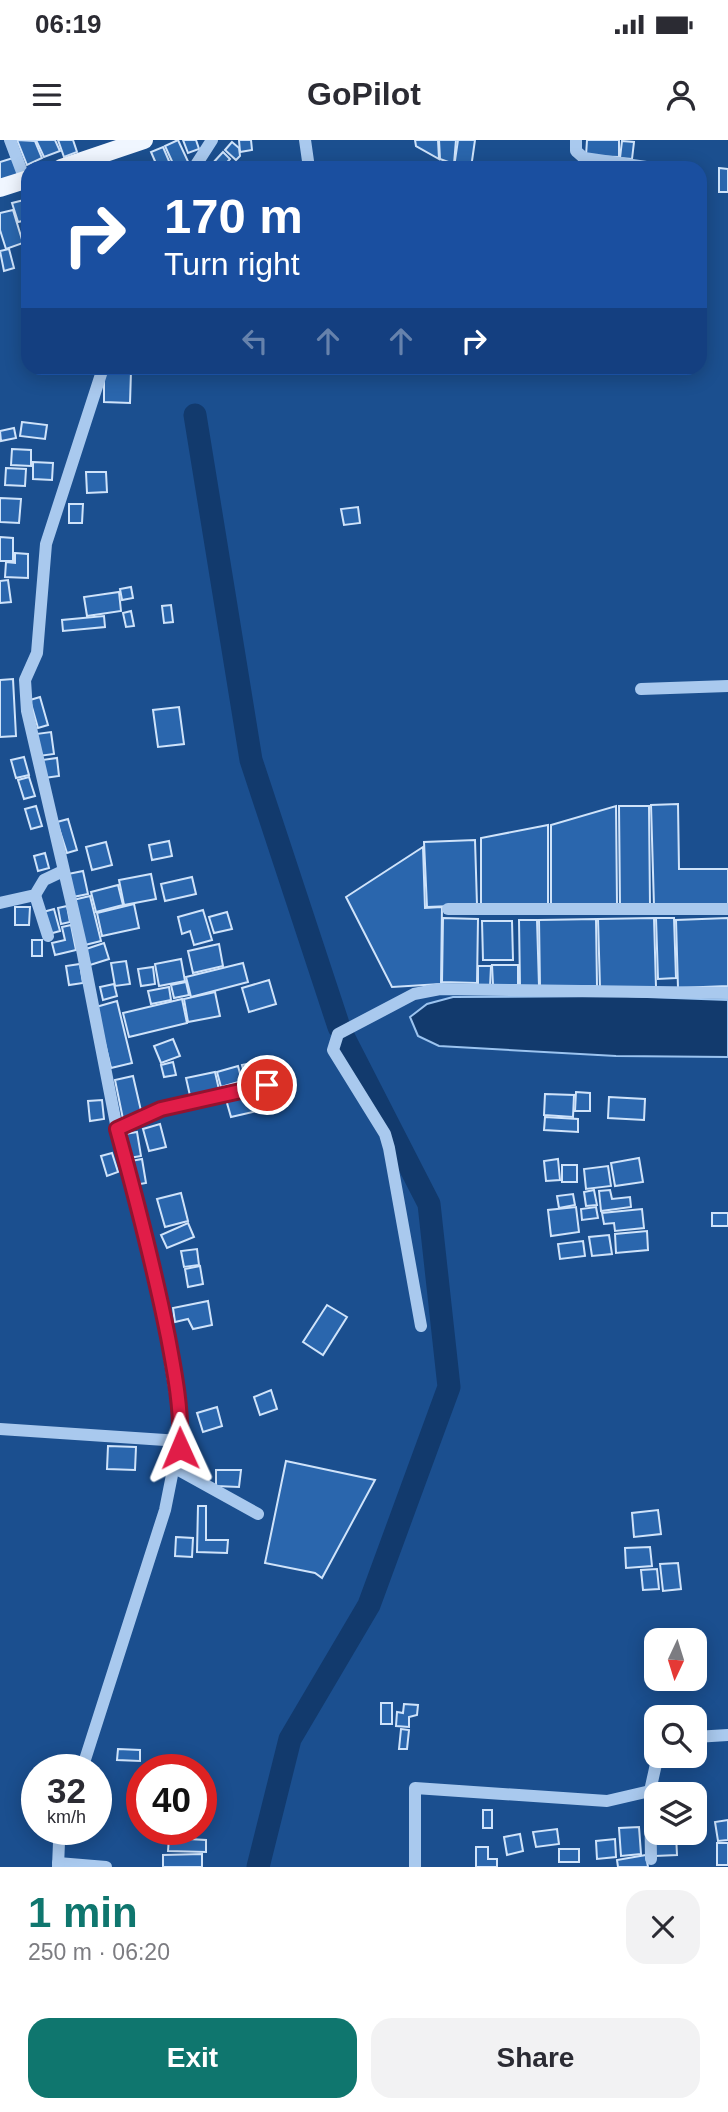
<!DOCTYPE html>
<html lang="en">
<head>
<meta charset="utf-8">
<style>
  body { margin:0; font-family:Arial,sans-serif; background:#f2f2f3; color:#2b2b33; height:100vh; display:flex; flex-direction:column; font-size:26px; white-space:nowrap }
  * { box-sizing:border-box; margin:0 }
  p { font-size:23px; color:#7c7c81 }
  .icon { flex:none; width:38px; height:38px; fill:none; stroke:currentColor; stroke-width:2; stroke-linecap:round; stroke-linejoin:round }
  .map { position:relative; height:1727px; overflow:hidden }
  .drawer { display:flex; flex-direction:column; background:#fff; flex:1 }
  .drawer>* { flex:none }
  .hud { position:absolute; left:21px; top:21px; width:686px; height:214px; border-radius:21px; box-shadow:0 4px 18px #0003; background:#1a4fa0; color:#fff; overflow:hidden }
  .needle { width:46px; rotate:184deg }
  .controls { position:absolute; left:644px; top:1488px; display:grid; gap:14px }
  .controls a { display:grid; place-items:center; width:63px; height:63px; border-radius:14px; background:#fff; box-shadow:0 4px 18px #0003; font-size:35px }
  .speed { position:absolute; left:21px; top:1614px; display:flex; gap:14px; font-size:35px; font-weight:700; text-align:center }
  .speed>* { display:grid; place-content:center; width:91px; height:91px; border-radius:50%; background:#fff; box-shadow:0 4px 18px #0003; line-height:1 }
  .speed small { font-size:18px; font-weight:400 }
  .speed .limit { border:10px solid #d22; background:#fff; color:#111 }
  .pin { position:absolute; display:grid; place-items:center; width:60px; height:60px; color:#fff; margin:-30px; border:4px solid #fff; border-radius:50%; box-shadow:0 2px 7px #0007 }
  .me { position:absolute; width:77px; margin:-38px; rotate:359deg; stroke-linejoin:round; filter:drop-shadow(0 0 5px #0008) }
  .turn { display:flex; align-items:center; gap:24px; height:147px; padding:0 28px; font-size:32px }
  .turn .icon { width:91px; height:91px; stroke-width:2.5 }
  .turn b { display:block; font-size:49px; line-height:60px }
  .lanes { display:flex; align-items:center; height:66px; padding:0 28px; background:#0003; justify-content:center; gap:35px; direction:ltr }
  .lanes .off { opacity:.35 }
  .round { display:grid; place-items:center; flex:none; width:74px; height:74px; border-radius:21px; background:#f2f2f3 }
  .head { display:flex; align-items:center; justify-content:space-between; height:119px; padding:0 28px }
  h1 { font-size:42px; font-weight:800; line-height:52px; color:#0f766e }
  .button { display:flex; gap:14px; margin-top:auto; padding:14px 28px }
  .button a { flex:1; height:80px; border-radius:21px; background:#0f766e; color:#fff; font-size:28px; font-weight:800; line-height:80px; text-align:center }
  .button a+a { background:#f2f2f3; color:#2b2b33 }
  .status { display:flex; justify-content:space-between; align-items:center; height:49px; padding:0 35px; background:#fff; direction:ltr }
  .status svg { height:19px; fill:currentColor }
  header { display:flex; justify-content:space-between; align-items:center; height:91px; padding:0 28px; background:#fff; font-size:32px; font-weight:800 }
  .map>svg:first-child { display:block }
</style>
</head>
<body>
<div class="status"><b>06:19</b><svg viewBox="0 0 49 12"><path d="M0 12V9h3v3zM5 12V6h3v6zM10 12V3h3v9zM15 12V0h3v12zM26 1h20v11H26zM47 4h2v5h-2z"/></svg></div>
<header><svg class="icon" aria-label="menu" viewBox="0 0 24 24"><path d="M4 6h16M4 12h16M4 18h16"/></svg>GoPilot<svg class="icon" aria-label="person" viewBox="0 0 24 24"><circle cx="12" cy="8" r="4"/><path d="M4 21q1-7 8-7t8 7"/></svg></header>
<div class="map">
<svg width="728" height="1727" viewBox="0 0 728 1727">
  <rect width="100%" height="100%" fill="#1b4f8f"/>
  <polygon fill="#123a6d" stroke="#9cc4f0" stroke-width="2" points="620,856 728,860 728,917 616,916 439,906 418,896 410,877 427,864 453,857"/>
  <g fill="none" stroke-linecap="round" stroke-linejoin="round">
    <g stroke="#123a6d" stroke-width="23">
      <polyline points="195,275 251,620 339,887"/>
      <polyline points="258,1727 290,1599 369,1465 449,1247 429,1064 344,898"/>
    </g>
  </g>
  <g fill="#2a66ad" stroke="#cfe3fa" stroke-width="2">
    <polygon points="17,0 35,1 42,18 27,25"/>
    <polygon points="36,0 55,0 60,11 44,17"/>
    <polygon points="58,0 73,0 77,12 64,17"/>
    <polygon points="178,0 191,28 175,28 165,6"/>
    <polygon points="183,0 196,0 199,9 188,13"/>
    <polygon points="239,0 251,0 252,10 240,12"/>
    <polygon points="415,0 438,0 439,19 416,6"/>
    <polygon points="439,0 456,0 454,24 440,19"/>
    <polygon points="458,0 475,0 471,28 454,27"/>
    <polygon points="587,0 619,0 619,17 586,16"/>
    <polygon points="622,1 634,2 632,19 620,18"/>
    <polygon points="232,2 239,8 240,16 236,20 225,10"/>
    <polygon points="163,7 172,28 158,28 151,12"/>
    <polygon points="223,12 230,19 222,28 217,28 212,24"/>
    <polygon points="13,18 20,40 0,39 0,22"/>
    <polygon points="719,28 728,29 728,52 719,52"/>
    <polygon points="24,60 27,80 18,82 12,63"/>
    <polygon points="13,70 23,103 6,109 0,90 0,73"/>
    <polygon points="9,109 14,128 4,131 0,111"/>
    <polygon points="104,230 131,231 130,263 104,262"/>
    <polygon points="22,282 47,285 45,299 20,296"/>
    <polygon points="14,288 16,298 1,301 0,291"/>
    <polygon points="12,309 31,310 31,326 11,325"/>
    <polygon points="33,322 53,323 52,340 33,339"/>
    <polygon points="6,328 26,329 25,346 5,345"/>
    <polygon points="86,332 106,332 107,352 87,353"/>
    <polygon points="0,358 21,359 19,383 0,382"/>
    <polygon points="69,364 83,364 82,383 69,383"/>
    <polygon points="358,367 360,383 344,385 341,369"/>
    <polygon points="0,397 13,398 13,421 0,421"/>
    <polygon points="15,413 28,414 28,438 5,437 6,422 15,423"/>
    <polygon points="8,440 11,462 0,463 0,441"/>
    <polygon points="131,447 133,458 122,460 120,449"/>
    <polygon points="119,452 121,471 87,476 84,457"/>
    <polygon points="171,465 173,482 164,483 162,466"/>
    <polygon points="131,471 134,486 126,487 123,473"/>
    <polygon points="104,476 105,487 63,491 62,480"/>
    <polygon points="13,539 16,596 0,597 0,540"/>
    <polygon points="40,557 48,585 38,588 30,560"/>
    <polygon points="179,567 184,604 158,607 153,570"/>
    <polygon points="51,592 54,614 39,616 36,594"/>
    <polygon points="24,617 29,635 16,638 11,620"/>
    <polygon points="57,618 59,636 44,638 42,620"/>
    <polygon points="29,637 35,656 24,659 18,640"/>
    <polygon points="678,664 679,729 728,729 728,766 654,766 651,665"/>
    <polygon points="36,666 42,686 31,689 25,669"/>
    <polygon points="616,666 617,764 551,764 551,685"/>
    <polygon points="619,666 649,666 650,766 620,766"/>
    <polygon points="68,679 77,710 67,713 57,682"/>
    <polygon points="548,685 548,764 481,765 481,698"/>
    <polygon points="475,700 477,765 427,767 424,702"/>
    <polygon points="169,701 172,716 152,720 149,705"/>
    <polygon points="106,702 112,725 92,730 86,707"/>
    <polygon points="423,707 425,768 442,767 441,844 392,847 346,757"/>
    <polygon points="45,713 49,728 38,731 34,716"/>
    <polygon points="83,731 88,754 73,757 68,734"/>
    <polygon points="151,734 156,759 124,765 119,740"/>
    <polygon points="192,737 196,754 165,761 161,744"/>
    <polygon points="118,745 123,765 96,772 91,752"/>
    <polygon points="90,756 101,801 85,805 73,760"/>
    <polygon points="134,764 139,788 102,796 97,773"/>
    <polygon points="67,766 70,782 61,784 58,768"/>
    <polygon points="15,767 30,767 29,785 15,785"/>
    <polygon points="54,769 60,791 49,794 43,772"/>
    <polygon points="203,770 212,800 194,805 190,791 182,794 178,777"/>
    <polygon points="227,772 232,789 214,793 209,777"/>
    <polygon points="443,778 478,779 477,843 442,842"/>
    <polygon points="654,778 656,847 600,848 598,779"/>
    <polygon points="656,778 674,778 676,838 658,839"/>
    <polygon points="728,778 728,846 678,848 676,780"/>
    <polygon points="596,779 597,846 540,847 539,780"/>
    <polygon points="519,780 537,780 539,846 520,846"/>
    <polygon points="482,781 512,781 513,820 483,820"/>
    <polygon points="71,785 76,810 55,815 52,803 65,800 62,787"/>
    <rect x="32" y="800" width="10" height="16"/>
    <polygon points="104,803 109,819 90,825 86,809"/>
    <polygon points="219,804 223,826 193,833 188,811"/>
    <polygon points="181,819 185,841 159,846 155,824"/>
    <polygon points="126,821 130,844 115,846 111,823"/>
    <polygon points="243,823 248,842 191,857 186,837"/>
    <polygon points="80,824 83,843 69,845 66,826"/>
    <polygon points="492,825 518,825 518,845 493,845"/>
    <polygon points="478,826 491,826 490,847 478,847"/>
    <polygon points="153,827 155,844 141,846 138,829"/>
    <polygon points="269,840 276,864 249,872 242,848"/>
    <polygon points="186,842 189,855 174,858 171,845"/>
    <polygon points="114,844 117,856 103,860 100,847"/>
    <polygon points="169,847 171,860 151,864 148,851"/>
    <polygon points="215,852 220,876 188,882 184,859"/>
    <polygon points="182,859 187,883 129,897 123,873"/>
    <polygon points="117,861 132,923 111,928 96,867"/>
    <polygon points="173,899 180,916 161,923 154,906"/>
    <polygon points="173,922 176,935 164,937 161,925"/>
    <polygon points="256,922 259,934 245,937 242,925"/>
    <polygon points="238,926 242,941 221,947 217,932"/>
    <polygon points="215,932 220,954 191,960 186,938"/>
    <polygon points="133,936 142,975 123,979 115,940"/>
    <polygon points="284,945 287,966 263,970 260,949"/>
    <polygon points="250,951 257,971 231,977 225,956"/>
    <polygon points="576,952 590,953 590,971 575,971"/>
    <polygon points="545,954 574,955 573,977 544,975"/>
    <polygon points="609,957 645,959 644,980 608,978"/>
    <polygon points="102,960 104,979 90,981 88,961"/>
    <polygon points="545,977 578,979 578,992 544,990"/>
    <polygon points="160,984 166,1007 149,1011 143,989"/>
    <polygon points="137,992 141,1016 129,1018 125,994"/>
    <polygon points="112,1013 118,1032 107,1036 101,1016"/>
    <polygon points="639,1018 643,1042 615,1046 611,1023"/>
    <polygon points="142,1019 146,1043 134,1045 131,1021"/>
    <polygon points="558,1019 560,1040 546,1041 544,1021"/>
    <rect x="562" y="1025" width="15" height="17"/>
    <polygon points="608,1026 611,1046 586,1049 584,1029"/>
    <polygon points="594,1050 597,1065 586,1066 584,1052"/>
    <polygon points="610,1050 612,1059 630,1057 631,1067 601,1071 599,1051"/>
    <polygon points="181,1053 188,1081 165,1087 157,1059"/>
    <polygon points="573,1054 575,1065 559,1068 557,1056"/>
    <polygon points="576,1067 579,1092 551,1096 548,1070"/>
    <polygon points="596,1067 598,1078 582,1080 581,1069"/>
    <polygon points="642,1069 644,1088 615,1091 614,1083 604,1084 602,1073"/>
    <rect x="712" y="1073" width="16" height="13"/>
    <polygon points="188,1083 194,1097 167,1108 161,1095"/>
    <polygon points="647,1091 648,1110 616,1113 615,1094"/>
    <polygon points="609,1095 612,1114 592,1116 589,1097"/>
    <polygon points="583,1101 585,1116 560,1119 558,1104"/>
    <polygon points="197,1109 199,1125 184,1127 181,1111"/>
    <polygon points="200,1126 203,1144 188,1147 185,1129"/>
    <polygon points="208,1161 212,1185 193,1189 188,1179 175,1182 173,1168"/>
    <polygon points="327,1165 347,1177 323,1215 303,1202"/>
    <polygon points="271,1250 277,1269 260,1275 254,1257"/>
    <polygon points="217,1267 222,1286 203,1292 197,1273"/>
    <polygon points="108,1306 136,1307 135,1330 107,1329"/>
    <polygon points="286,1321 375,1340 322,1438 315,1433 265,1423"/>
    <polygon points="216,1330 241,1330 239,1347 216,1346"/>
    <polygon points="198,1366 206,1366 206,1400 228,1400 227,1413 197,1412"/>
    <polygon points="658,1370 661,1394 634,1397 632,1373"/>
    <polygon points="176,1397 193,1398 192,1417 175,1416"/>
    <polygon points="650,1407 652,1426 626,1428 625,1408"/>
    <polygon points="678,1423 681,1449 663,1451 660,1424"/>
    <polygon points="657,1429 659,1449 643,1450 641,1430"/>
    <rect x="381" y="1563" width="11" height="21"/>
    <polygon points="404,1564 418,1565 417,1575 409,1577 409,1587 396,1586 397,1572 403,1573"/>
    <polygon points="401,1589 409,1590 407,1609 399,1609"/>
    <polygon points="118,1609 140,1610 140,1621 117,1620"/>
    <rect x="483" y="1670" width="9" height="18"/>
    <polygon points="728,1680 728,1700 718,1701 715,1682"/>
    <polygon points="639,1687 641,1714 621,1716 619,1688"/>
    <polygon points="557,1689 559,1704 536,1707 533,1692"/>
    <polygon points="520,1694 523,1711 507,1715 504,1697"/>
    <polygon points="676,1694 677,1715 655,1716 654,1695"/>
    <polygon points="169,1698 206,1700 206,1712 168,1711"/>
    <polygon points="615,1699 616,1717 597,1719 596,1701"/>
    <rect x="717" y="1703" width="11" height="22"/>
    <polygon points="476,1707 488,1707 488,1719 497,1719 497,1727 476,1727"/>
    <rect x="559" y="1709" width="20" height="13"/>
    <polygon points="202,1714 202,1727 163,1727 163,1715"/>
    <polygon points="646,1715 648,1727 618,1727 617,1720"/>
  </g>
  <g fill="none" stroke-linecap="round" stroke-linejoin="round">
    <g stroke="#a9c9ee" stroke-width="12">
      <polyline points="10,0 25,40"/>
      <polyline points="305,0 309,28"/>
      <polyline points="576,0 576,11 584,18 653,28"/>
      <polyline points="194,28 212,0"/>
      <polyline points="641,549 728,546"/>
      <polyline points="35,755 48,796"/>
      <polyline points="0,763 35,755 44,740 63,731"/>
      <polyline points="448,769 728,769"/>
      <polyline points="117,989 161,969 267,945"/>
      <polyline points="421,1186 389,1008 385,994 333,910 338,894 414,854 440,849 728,853"/>
      <polyline points="0,1289 180,1301"/>
      <polyline points="175,1328 258,1374"/>
      <polyline points="695,1597 728,1595"/>
      <polyline points="82,1629 165,1370 181,1290 161,1165 117,989 81,804 27,571 25,540 37,513 46,404 103,228"/>
      <polyline points="651,1719 650,1651 658,1615"/>
      <polyline points="58,1723 106,1727"/>
      <polyline points="58,1727 59,1702 63,1689"/>
      <polyline points="415,1727 415,1648 607,1661 650,1651"/>
    </g>
    <g stroke="#f0f6ff" stroke-width="18">
      <polyline points="61,28 144,0"/>
      <polyline points="0,48 28,39"/>
    </g>
  </g>
  <g fill="none" stroke-linecap="round" stroke-linejoin="round">
    <g stroke="#92132f" stroke-width="18">
      <path id="route" d="M 180,1308 C 182,1271 175,1234 168,1197 C 154,1127 136,1058 117,989 L 161,969 L 267,945"/>
    </g>
    <use href="#route" stroke="#e11d48" stroke-width="12"/>
  </g>
</svg>
<div class="controls">
<a><svg class="needle" viewBox="-14 -14 28 28"><path d="M0-13l5 13h-10z" fill="#e53935"/><path d="M0 13l5-13h-10z" fill="#7c7c81"/></svg></a>
<a><svg class="icon" aria-label="search" viewBox="0 0 24 24"><circle cx="10" cy="10" r="6"/><path d="M15 15l6 6"/></svg></a>
<a><svg class="icon" aria-label="layers" viewBox="0 0 24 24"><path d="M12 4l9 5-9 5-9-5zM3 14l9 5 9-5"/></svg></a>
</div>
<div class="speed"><div>32<small>km/h</small></div><div class="limit">40</div></div>
<div class="pin" style="left:267px;top:945px;background:#d93025"><svg class="icon" aria-label="arrive" viewBox="0 0 24 24"><path d="M6 21V4h12l-3 4 3 4H6"/></svg></div>
<svg class="me" style="left:180px;top:1308px" viewBox="-20 -20 40 40"><path d="M0-17L14 15 0 8-14 15z" fill="#e11d48" stroke="#fff" stroke-width="4"/></svg>
<div class="hud">
<div class="turn"><svg class="icon" aria-label="right" viewBox="0 0 24 24"><path d="M7 20v-9h11M14 6l5 5-5 5"/></svg><div><b>170 m</b>Turn right</div></div>
<div class="lanes"><svg class="icon off" aria-label="left" viewBox="0 0 24 24"><path d="M17 20v-9H6M10 6l-5 5 5 5"/></svg><svg class="icon off" aria-label="ahead" viewBox="0 0 24 24"><path d="M12 20V5M6 11l6-6 6 6"/></svg><svg class="icon off" aria-label="ahead" viewBox="0 0 24 24"><path d="M12 20V5M6 11l6-6 6 6"/></svg><svg class="icon" aria-label="right" viewBox="0 0 24 24"><path d="M7 20v-9h11M14 6l5 5-5 5"/></svg></div>
</div>
</div>
<section class="drawer">
<div class="head"><div><h1>1 min</h1><p>250 m · 06:20</p></div><a class="round"><svg class="icon" aria-label="close" viewBox="0 0 24 24"><path d="M6 6l12 12M18 6L6 18"/></svg></a></div>
<div class="button"><a>Exit</a><a>Share</a></div>
</section>
</body>
</html>
